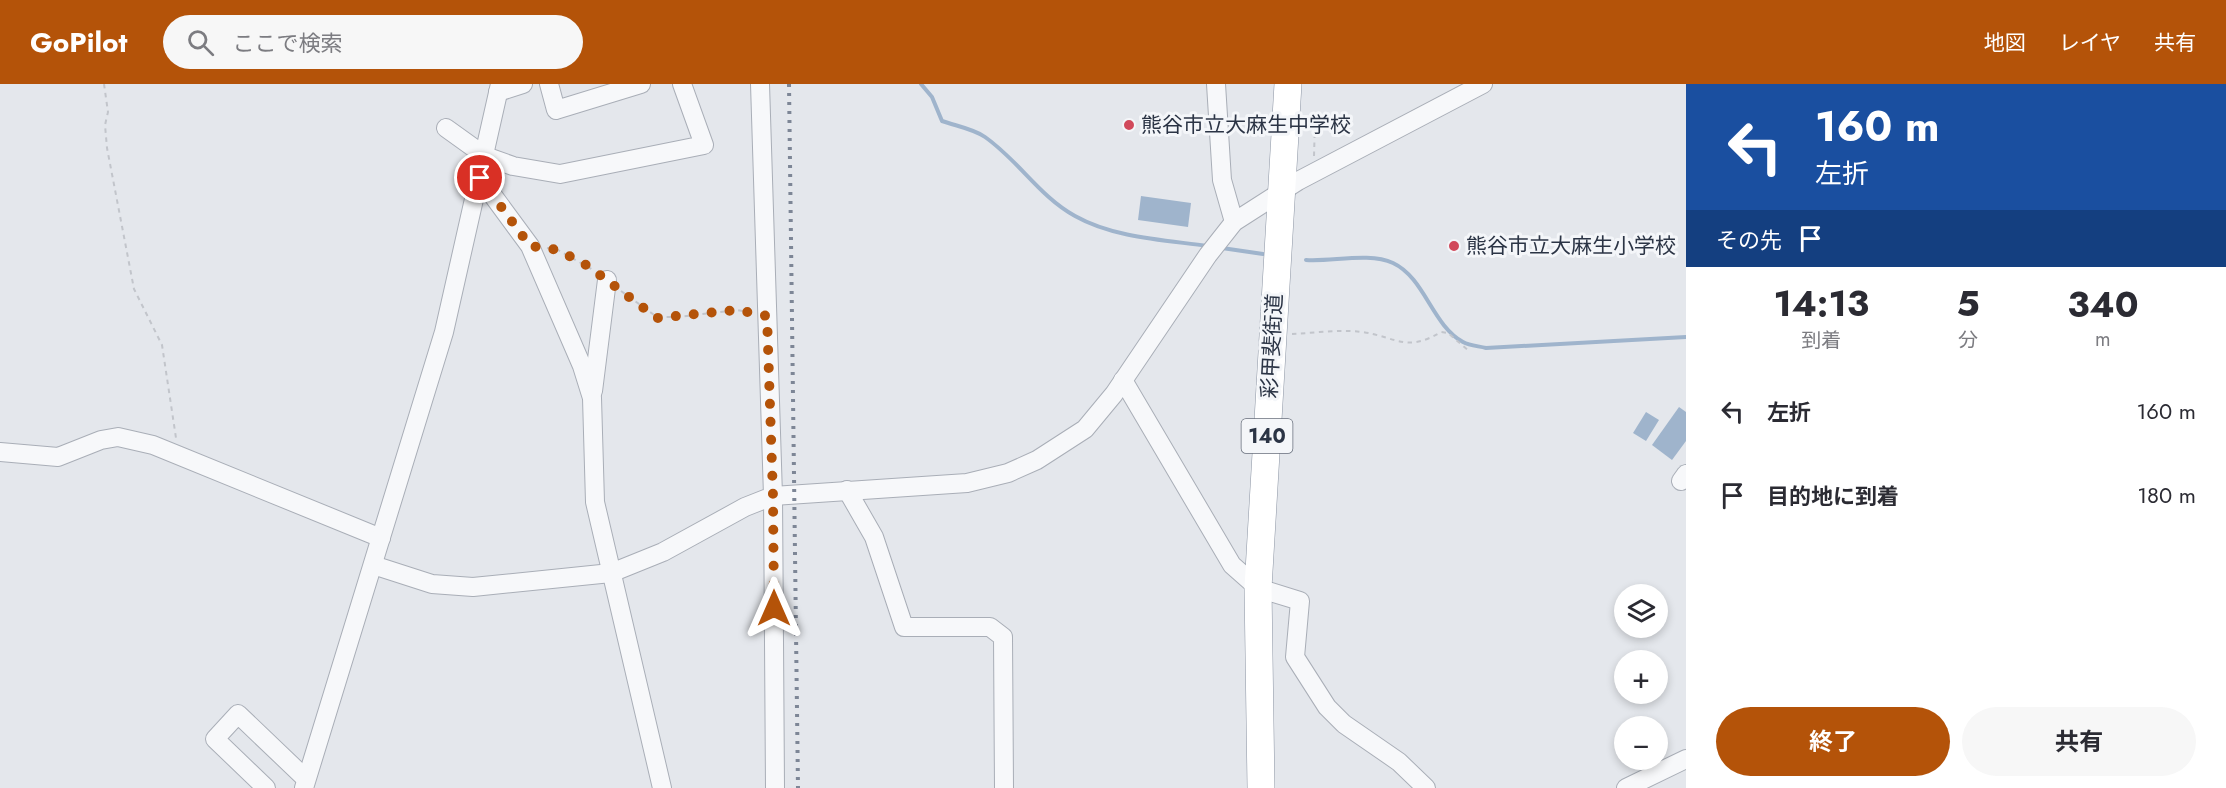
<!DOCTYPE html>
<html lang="ja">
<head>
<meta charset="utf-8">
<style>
  body { margin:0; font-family:Jost,"Noto Sans JP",sans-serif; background:#f7f7f7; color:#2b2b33; height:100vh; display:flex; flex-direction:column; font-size:22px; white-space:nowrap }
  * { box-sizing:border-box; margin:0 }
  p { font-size:20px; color:#7c7c81 }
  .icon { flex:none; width:33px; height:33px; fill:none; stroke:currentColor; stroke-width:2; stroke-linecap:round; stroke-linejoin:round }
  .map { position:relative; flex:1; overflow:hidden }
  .sheet { display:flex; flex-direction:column; background:#fff; width:540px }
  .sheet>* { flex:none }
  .banner { background:#1a4fa0; color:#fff; overflow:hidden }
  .tools { position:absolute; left:1614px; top:500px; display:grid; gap:12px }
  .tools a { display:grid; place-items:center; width:54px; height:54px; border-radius:50%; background:#fff; box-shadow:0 3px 9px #0003; font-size:30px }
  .pin { position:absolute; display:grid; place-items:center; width:51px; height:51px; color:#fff; margin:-26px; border:3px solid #fff; border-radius:50%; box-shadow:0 2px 6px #0007 }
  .me { position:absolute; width:66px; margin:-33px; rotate:0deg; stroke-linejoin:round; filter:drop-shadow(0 0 4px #0008) }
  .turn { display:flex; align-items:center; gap:21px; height:126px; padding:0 30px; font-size:27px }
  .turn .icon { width:78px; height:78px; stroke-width:2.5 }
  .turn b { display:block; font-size:42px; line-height:51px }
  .then { display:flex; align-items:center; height:57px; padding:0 30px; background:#0003; gap:12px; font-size:22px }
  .eta { display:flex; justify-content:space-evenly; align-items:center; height:102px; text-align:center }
  .eta b { font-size:36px; font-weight:700; line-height:42px }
  .button { display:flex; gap:12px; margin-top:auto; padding:12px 30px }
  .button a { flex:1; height:69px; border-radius:36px; background:#b45309; color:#fff; font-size:24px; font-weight:700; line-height:69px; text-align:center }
  .button a+a { background:#f7f7f7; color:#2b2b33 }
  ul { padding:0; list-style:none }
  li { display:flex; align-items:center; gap:18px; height:84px; padding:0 30px }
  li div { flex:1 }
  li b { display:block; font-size:22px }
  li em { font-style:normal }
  header { display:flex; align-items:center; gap:36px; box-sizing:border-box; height:84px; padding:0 30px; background:#b45309; color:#fff }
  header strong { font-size:28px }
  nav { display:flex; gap:33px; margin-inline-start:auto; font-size:21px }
  .search { width:420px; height:54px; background:#f7f7f7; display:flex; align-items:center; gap:15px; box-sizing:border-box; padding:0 21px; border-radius:33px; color:#7c7c81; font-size:22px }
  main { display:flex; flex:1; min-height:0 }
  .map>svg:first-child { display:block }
</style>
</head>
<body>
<header>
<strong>GoPilot</strong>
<div class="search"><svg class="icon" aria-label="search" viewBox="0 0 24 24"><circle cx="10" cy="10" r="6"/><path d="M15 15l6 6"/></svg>ここで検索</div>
<nav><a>地図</a><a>レイヤ</a><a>共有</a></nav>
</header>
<main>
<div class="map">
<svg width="1686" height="704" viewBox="0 0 1686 704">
  <rect width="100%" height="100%" fill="#e4e7ec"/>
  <g fill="#9fb4cc">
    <polygon points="1141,112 1191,119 1188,143 1138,136"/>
    <polygon points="1679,323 1686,328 1686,357 1672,376 1652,361"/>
    <polygon points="1646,328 1659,336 1646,357 1633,349"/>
  </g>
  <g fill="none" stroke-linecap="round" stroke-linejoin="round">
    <g stroke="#9fb4cc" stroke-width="4">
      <path d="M 921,0 L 932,13 L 942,37 C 956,42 974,45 985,53 C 1018,76 1040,113 1075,132 C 1114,154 1165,156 1208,162"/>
      <polyline points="1222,164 1263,170"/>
      <path d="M 1306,176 C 1332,178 1369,168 1393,179 C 1425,194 1432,241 1463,258 C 1470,262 1479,262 1486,264 L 1686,253"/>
    </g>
    <g stroke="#a9aeb7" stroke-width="20">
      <g id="minor">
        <polyline points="549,0 556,26 641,0"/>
        <polyline points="760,0 773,412 775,704"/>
        <polyline points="1216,0 1222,96 1234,138"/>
        <polyline points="498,8 523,0"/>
        <polyline points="446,44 485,72 513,82 560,90 704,61 682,0"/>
        <polyline points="480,94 530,162 582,282 592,314 595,418 662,704"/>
        <polyline points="1123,296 1232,481 1258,504 1300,517 1295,573 1327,623 1344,640 1399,678 1426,704"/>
        <polyline points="593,307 607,196"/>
        <polyline points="0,368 58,373 101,356 118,353 153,361 381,454"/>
        <polyline points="1681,397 1686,390"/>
        <polyline points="847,406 874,453 904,543 990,543 1003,553 1004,704"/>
        <polyline points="373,481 432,500 473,503 611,489 663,468 745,423 773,412 967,399 1008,389 1037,376 1085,345 1114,310 1208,171 1234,138 1298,97 1483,0"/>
        <polyline points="266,704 215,655 238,630 306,695"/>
        <polyline points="304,704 444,248 500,0"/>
        <polyline points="1626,704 1686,675"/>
      </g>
    </g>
    <g stroke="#8b94a3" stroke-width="28">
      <polyline id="highway" points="1261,704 1258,504 1288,0"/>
    </g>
    <g stroke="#c2c5cb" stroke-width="2" stroke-dasharray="4.5 4.5" stroke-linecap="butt">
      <polyline points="104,0 108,28 105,41 107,64 134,205 162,261 176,354"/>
      <polyline points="1314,72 1315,36"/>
      <polyline points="547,164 558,166 595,187"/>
      <polyline points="621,207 657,233 678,233 737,226 753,229"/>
      <path d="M 1292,250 C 1315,249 1340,245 1362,248 C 1397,253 1406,269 1441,248 L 1448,249 L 1469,267"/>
    </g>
    <use href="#minor" stroke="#f7f8fa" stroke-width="18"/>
    <use href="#highway" stroke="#fff" stroke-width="27"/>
    <polyline stroke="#7d8696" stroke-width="4" stroke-dasharray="3 6" stroke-linecap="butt" points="789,0 798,704"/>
    <polyline stroke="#c2c5cb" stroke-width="2" stroke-dasharray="4.5 4.5" stroke-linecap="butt" points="1271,35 1315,36"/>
  </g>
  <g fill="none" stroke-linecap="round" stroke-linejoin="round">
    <polyline stroke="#b45309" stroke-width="10" stroke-dasharray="0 18" points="480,94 530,162 558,166 588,182 657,234 737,226 767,232 773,412 774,524"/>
  </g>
  <g fill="#d1495b" stroke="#f4f6f9" stroke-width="2">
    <circle cx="1129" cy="41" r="6"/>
    <circle cx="1454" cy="162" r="6"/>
  </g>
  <g text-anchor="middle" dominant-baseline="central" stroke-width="6" stroke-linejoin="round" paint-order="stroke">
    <rect fill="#f4f6f9" stroke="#676e7b" stroke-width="1.5" x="1241.5" y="335" width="51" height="34" rx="4.5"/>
    <g font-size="20" font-weight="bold" fill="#2b3445">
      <text x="1267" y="352">140</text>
    </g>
    <g font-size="21" fill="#2b3445" stroke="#f4f6f9" text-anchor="start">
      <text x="1141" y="41">熊谷市立大麻生中学校</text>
      <text x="1466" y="162">熊谷市立大麻生小学校</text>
    </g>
    <g font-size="21" fill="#2b3445" stroke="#f4f6f9">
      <text transform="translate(1272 262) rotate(-87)">彩甲斐街道</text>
    </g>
  </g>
</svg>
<div class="tools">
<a><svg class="icon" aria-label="layers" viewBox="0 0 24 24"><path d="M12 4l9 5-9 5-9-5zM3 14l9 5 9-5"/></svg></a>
<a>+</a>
<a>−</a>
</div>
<div class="pin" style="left:480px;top:94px;background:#d93025"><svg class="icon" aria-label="arrive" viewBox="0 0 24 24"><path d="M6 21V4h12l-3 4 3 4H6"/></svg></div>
<svg class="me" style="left:774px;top:524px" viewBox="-20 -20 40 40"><path d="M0-17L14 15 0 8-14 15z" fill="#b45309" stroke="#fff" stroke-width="4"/></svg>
</div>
<section class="sheet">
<div class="banner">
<div class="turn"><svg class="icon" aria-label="left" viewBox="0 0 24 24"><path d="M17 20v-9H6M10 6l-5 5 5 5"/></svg><div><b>160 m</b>左折</div></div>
<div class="then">その先<svg class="icon" aria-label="arrive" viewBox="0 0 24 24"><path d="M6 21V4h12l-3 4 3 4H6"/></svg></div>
</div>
<div class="eta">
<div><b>14:13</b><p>到着</p></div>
<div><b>5</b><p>分</p></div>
<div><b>340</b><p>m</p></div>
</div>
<ul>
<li><svg class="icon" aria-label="left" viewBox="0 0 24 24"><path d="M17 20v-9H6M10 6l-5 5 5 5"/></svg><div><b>左折</b></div><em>160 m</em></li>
<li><svg class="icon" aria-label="arrive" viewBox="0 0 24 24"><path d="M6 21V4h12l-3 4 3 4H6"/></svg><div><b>目的地に到着</b></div><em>180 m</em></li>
</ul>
<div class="button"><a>終了</a><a>共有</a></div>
</section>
</main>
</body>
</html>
